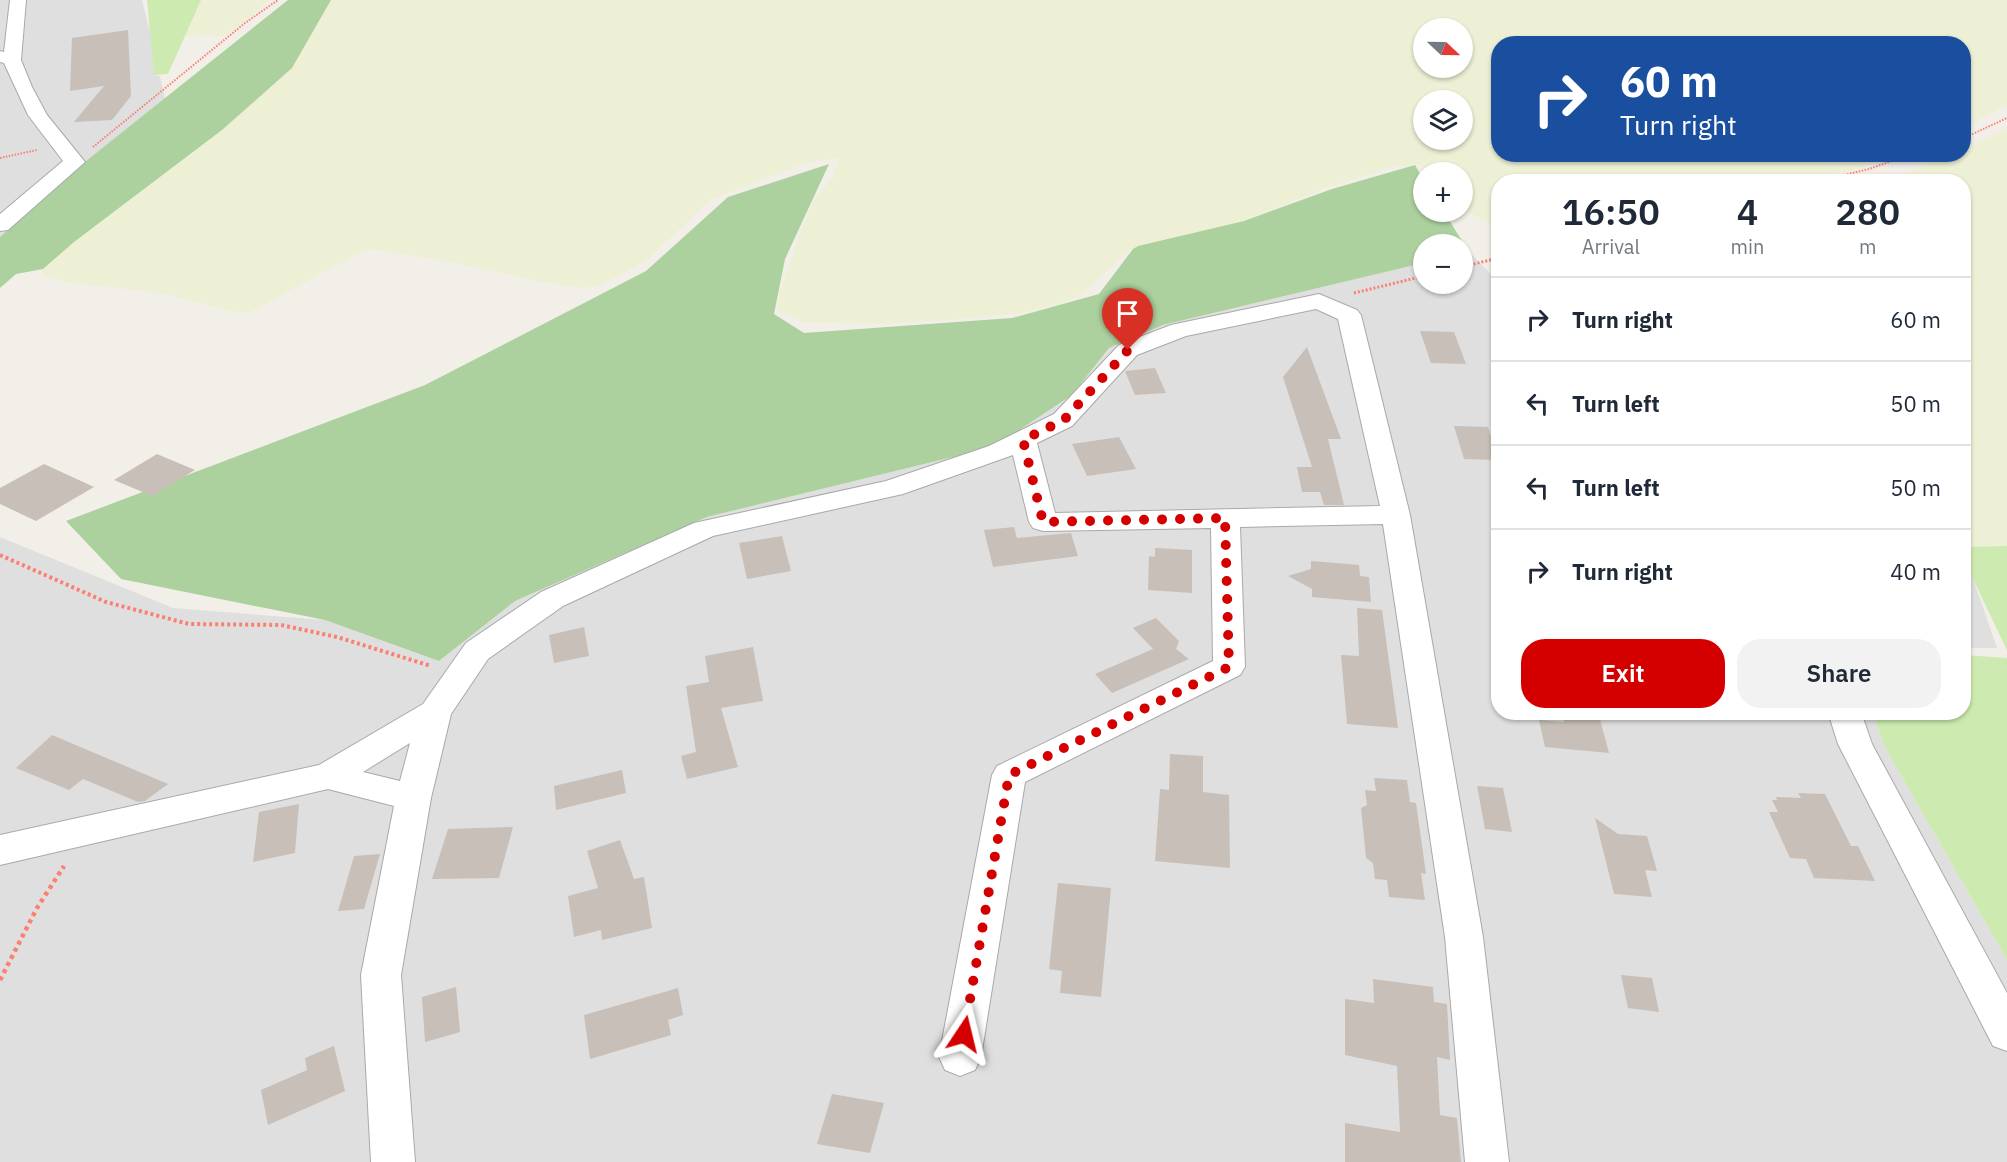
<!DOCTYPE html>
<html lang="en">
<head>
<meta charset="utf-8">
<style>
  body { margin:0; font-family:"IBM Plex Sans",sans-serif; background:#f2f2f3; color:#1f2937; height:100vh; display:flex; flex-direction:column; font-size:22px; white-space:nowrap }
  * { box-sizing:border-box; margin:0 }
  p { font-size:20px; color:#747a83 }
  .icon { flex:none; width:33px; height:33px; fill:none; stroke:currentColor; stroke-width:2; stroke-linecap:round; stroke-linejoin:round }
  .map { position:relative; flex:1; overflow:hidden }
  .details { position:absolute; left:1491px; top:174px; width:480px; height:546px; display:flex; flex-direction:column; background:#fff; border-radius:24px; box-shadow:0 2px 4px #0004 }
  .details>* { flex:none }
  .banner { position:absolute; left:1491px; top:36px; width:480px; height:126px; border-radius:24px; box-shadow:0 2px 4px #0004; background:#1a4fa0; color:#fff; overflow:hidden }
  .needle { width:39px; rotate:112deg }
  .fabs { position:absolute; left:1413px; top:18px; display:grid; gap:12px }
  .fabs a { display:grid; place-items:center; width:60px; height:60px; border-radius:50%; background:#fff; box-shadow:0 2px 4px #0004; font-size:30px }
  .pin { position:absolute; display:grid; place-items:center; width:51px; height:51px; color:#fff; margin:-62px -26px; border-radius:50% 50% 50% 0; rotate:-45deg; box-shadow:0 0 6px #0007 }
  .pin .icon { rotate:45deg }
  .me { position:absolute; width:66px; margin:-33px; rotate:10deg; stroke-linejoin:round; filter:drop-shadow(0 0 4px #0008) }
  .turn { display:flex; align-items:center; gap:21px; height:126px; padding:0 30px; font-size:27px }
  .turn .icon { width:78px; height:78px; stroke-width:2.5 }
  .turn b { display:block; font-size:42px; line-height:51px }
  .eta { display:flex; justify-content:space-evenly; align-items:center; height:102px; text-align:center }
  .eta b { font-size:36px; font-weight:600; line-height:42px }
  .primary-button { display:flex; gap:12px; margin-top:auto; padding:12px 30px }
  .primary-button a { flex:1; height:69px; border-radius:24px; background:#d40000; color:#fff; font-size:24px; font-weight:600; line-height:69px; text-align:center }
  .primary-button a+a { background:#f2f2f3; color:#1f2937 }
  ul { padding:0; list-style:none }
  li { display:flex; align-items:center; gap:18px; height:84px; padding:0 30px; border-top:2px solid #e0e1e3 }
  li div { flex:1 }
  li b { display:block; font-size:22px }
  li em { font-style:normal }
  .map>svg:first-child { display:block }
</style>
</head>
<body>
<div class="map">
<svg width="2007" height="1162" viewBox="0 0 2007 1162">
  <rect width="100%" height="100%" fill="#f2efe9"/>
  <g fill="#e0dfdf">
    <polygon points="0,0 142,0 153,44 154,75 160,76 165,99 61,181 0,237"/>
    <polygon points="1469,252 1491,274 1498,272 1498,712 1872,713 1887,751 2007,960 2007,1162 0,1162 0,537 173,608 325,620 439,661 515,601 707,517 994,447 1072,395 1109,348 1163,325 1423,263 1424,284 1462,284 1463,254"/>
    <polygon points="1964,566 1969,567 1997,648 1964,648"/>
  </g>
  <g fill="#eef0d5" fill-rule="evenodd">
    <polygon points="201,0 270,0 226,36 183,37"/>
    <path d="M 331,0 L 2007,0 L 2007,105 L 1964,127 L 1964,44 L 1498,44 L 1498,154 L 1899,155 L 1854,170 L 1788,182 L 1498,182 L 1498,226 L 1470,214 L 1463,205 L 1462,172 L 1432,172 L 1417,164 L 1397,166 L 1326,188 L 1244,221 L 1138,246 L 1121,257 L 1088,289 L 1075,298 L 1056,305 L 1022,313 L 950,320 L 877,324 L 804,322 L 777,310 L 780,291 L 800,233 L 815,198 L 833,178 L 839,158 L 809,162 L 710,200 L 647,260 L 600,286 L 579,288 L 537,281 L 461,264 L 374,249 L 366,250 L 250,312 L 238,313 L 167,294 L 65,282 L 42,274 L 43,269 L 74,242 L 222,130 L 292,68 ZM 1424,28 L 1462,28 L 1462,68 L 1424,68 ZM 1424,100 L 1462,100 L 1462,140 L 1424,140 Z"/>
    <polygon points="2007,129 2007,546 1964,547 1964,182 1883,182 1951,155 1964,154 1964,149"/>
  </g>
  <g fill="#cdebb0">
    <polygon points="147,0 201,0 168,74 154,75"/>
    <polygon points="2007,546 2007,650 1964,560 1964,547"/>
    <polygon points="1964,655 2007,658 2007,960 1887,751 1872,713 1964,712"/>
  </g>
  <g fill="#add19e">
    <polygon points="288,0 331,0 292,68 222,130 74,242 43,269 16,274 0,288 0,237 61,181"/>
    <polygon points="829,164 785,259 774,314 804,333 1012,318 1099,294 1133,249 1138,246 1244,221 1332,189 1415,165 1423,179 1424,212 1444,212 1469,252 1463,254 1462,244 1424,244 1423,263 1163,325 1109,348 1072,395 994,447 707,517 515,601 439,661 325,620 121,579 66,521 425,385 646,271 728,197"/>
  </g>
  <g fill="#c7bfb8">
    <polygon points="128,30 131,96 112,120 74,122 104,86 70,91 72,38"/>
    <polygon points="1420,331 1454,332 1466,364 1431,363"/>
    <polygon points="1307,347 1341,439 1328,439 1344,505 1324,505 1320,492 1302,492 1297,467 1312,467 1283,377"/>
    <polygon points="1155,368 1166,393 1135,395 1125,371"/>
    <polygon points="1454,426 1488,427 1498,460 1464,459"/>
    <polygon points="1119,437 1136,469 1087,476 1072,444"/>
    <polygon points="157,454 195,470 152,496 114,480"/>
    <polygon points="44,464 94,487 36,521 0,504 0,488"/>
    <polygon points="1014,527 1017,538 1071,533 1078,556 993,567 984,530"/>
    <polygon points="782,536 791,571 747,579 739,543"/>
    <polygon points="1155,548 1192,550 1192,593 1148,590 1149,556 1155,557"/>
    <polygon points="1311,561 1359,565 1360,576 1369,577 1371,602 1312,597 1312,589 1288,576 1311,569"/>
    <polygon points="1357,608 1382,610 1398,728 1347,724 1341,655 1359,656"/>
    <polygon points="1156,618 1179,641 1176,649 1189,659 1112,693 1095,674 1153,649 1133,628"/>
    <polygon points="584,627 589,656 554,663 549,635"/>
    <polygon points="753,647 763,701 721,708 738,767 687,779 681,756 696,752 686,686 709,682 705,656"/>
    <polygon points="1562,712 1598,712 1609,753 1545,747 1539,720 1564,722"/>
    <polygon points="52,735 168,784 145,801 138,802 83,779 69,790 16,768"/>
    <polygon points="1170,754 1203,756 1203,792 1229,795 1230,868 1155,861 1160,789 1169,790"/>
    <polygon points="622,770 626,793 556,810 554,786"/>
    <polygon points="1374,778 1407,780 1410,802 1416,803 1426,874 1421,873 1425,900 1389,897 1387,880 1375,879 1373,863 1366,858 1361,808 1367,805 1365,790 1376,791"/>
    <polygon points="1477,786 1503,788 1512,832 1485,829"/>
    <polygon points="1798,793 1825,794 1851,846 1858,846 1875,881 1814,878 1806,859 1790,858 1769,812 1778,812 1772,800 1777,800 1776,797 1801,798"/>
    <polygon points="299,804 295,853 253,862 259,812"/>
    <polygon points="1595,818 1618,834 1647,836 1657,871 1645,870 1652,897 1614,894"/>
    <polygon points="513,827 499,878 432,879 448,829"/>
    <polygon points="620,840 634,879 644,877 652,928 602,940 601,930 574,937 568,896 598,888 587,851"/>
    <polygon points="380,854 364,909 338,911 354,856"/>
    <polygon points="1058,883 1111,888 1101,997 1060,993 1062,971 1049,969"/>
    <polygon points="1621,975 1652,978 1659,1012 1628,1008"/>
    <polygon points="1373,979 1433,987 1434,1002 1447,1004 1450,1060 1437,1057 1440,1115 1457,1118 1461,1162 1345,1162 1345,1123 1400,1132 1397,1066 1345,1055 1345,999 1374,1003"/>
    <polygon points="456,987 460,1032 425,1042 422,997"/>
    <polygon points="678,988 683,1015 668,1020 671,1035 590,1059 584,1015"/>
    <polygon points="334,1046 345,1091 268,1125 261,1090 307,1070 305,1058"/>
    <polygon points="832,1094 884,1103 870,1153 817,1144"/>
  </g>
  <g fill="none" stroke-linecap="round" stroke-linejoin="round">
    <g stroke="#a9a9a9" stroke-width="2">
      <g id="minor">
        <polygon points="10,0 26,0 21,60 32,87 47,115 85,162 8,230 0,231 0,214 63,161 28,115 4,63 0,62 0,51 4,52"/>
        <path d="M 1319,294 L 1357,310 L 1361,315 L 1410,515 L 1483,937 L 1509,1162 L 1465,1162 L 1445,937 L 1383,524 L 1240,527 L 1245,667 L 1240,675 L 1025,782 L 981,1057 L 975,1070 L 960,1076 L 945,1070 L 939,1057 L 992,775 L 997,766 L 1213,661 L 1211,528 L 1043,531 L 1033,528 L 1029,522 L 1013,455 L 903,494 L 713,536 L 563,606 L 488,659 L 451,714 L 431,798 L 401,975 L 415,1162 L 371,1162 L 361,975 L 394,806 L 328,789 L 0,865 L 0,835 L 319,765 L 423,704 L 466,643 L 541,592 L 694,523 L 886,481 L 989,446 L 1054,414 L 1119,345 L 1171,325 ZM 1316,309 L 1338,319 L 1380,506 L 1055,513 L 1037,443 L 1072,426 L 1137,355 L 1186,336 ZM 410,743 L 400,781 L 363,772 Z"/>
        <polygon points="1828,712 1861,712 1872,744 2007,993 2007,1051 1993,1046 1838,744"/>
      </g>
    </g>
    <g stroke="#fa8072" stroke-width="2" stroke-dasharray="1.5 1.5" stroke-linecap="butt">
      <polyline points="1964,138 2007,118"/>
      <polyline points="93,147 245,23 278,0"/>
      <polyline points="0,158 37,150"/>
      <polyline points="1815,182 1869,169 1912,154"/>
    </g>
    <g stroke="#fa8072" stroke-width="3" stroke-dasharray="2 2" stroke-linecap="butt">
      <polyline points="1462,267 1498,258"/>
      <polyline points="1354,293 1424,276"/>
    </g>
    <polyline stroke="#fa8072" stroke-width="4" stroke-dasharray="3 3" stroke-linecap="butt" points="0,555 106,602 189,624 281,625 337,637 431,666"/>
    <polyline stroke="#fa8072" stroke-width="4.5" stroke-dasharray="4 4" stroke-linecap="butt" points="0,980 37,908 64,866"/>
    <use href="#minor" fill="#fff" fill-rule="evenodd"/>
  </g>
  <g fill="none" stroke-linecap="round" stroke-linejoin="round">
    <polyline stroke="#d40000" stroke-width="10" stroke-dasharray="0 18" points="964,1034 1009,775 1229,667 1225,518 1043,522 1023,440 1064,420 1128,350"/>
  </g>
</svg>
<div class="fabs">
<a><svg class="needle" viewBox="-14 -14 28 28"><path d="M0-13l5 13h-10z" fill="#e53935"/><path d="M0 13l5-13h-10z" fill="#747a83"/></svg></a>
<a><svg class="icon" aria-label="layers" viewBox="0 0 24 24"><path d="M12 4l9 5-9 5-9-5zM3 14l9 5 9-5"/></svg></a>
<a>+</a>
<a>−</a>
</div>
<div class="pin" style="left:1128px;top:350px;background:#d93025"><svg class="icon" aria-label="arrive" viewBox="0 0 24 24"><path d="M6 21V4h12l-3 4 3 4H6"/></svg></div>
<svg class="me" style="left:964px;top:1034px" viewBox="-20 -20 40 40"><path d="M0-17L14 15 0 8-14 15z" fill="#d40000" stroke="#fff" stroke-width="4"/></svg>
<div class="banner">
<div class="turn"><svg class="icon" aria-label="right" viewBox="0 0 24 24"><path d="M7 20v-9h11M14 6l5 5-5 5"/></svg><div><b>60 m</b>Turn right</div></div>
</div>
<section class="details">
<div class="eta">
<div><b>16:50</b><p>Arrival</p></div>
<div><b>4</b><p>min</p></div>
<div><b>280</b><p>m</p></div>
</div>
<ul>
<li><svg class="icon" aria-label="right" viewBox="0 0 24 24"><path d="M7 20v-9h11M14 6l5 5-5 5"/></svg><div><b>Turn right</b></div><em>60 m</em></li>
<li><svg class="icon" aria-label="left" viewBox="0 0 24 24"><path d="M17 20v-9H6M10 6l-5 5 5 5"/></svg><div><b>Turn left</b></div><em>50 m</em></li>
<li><svg class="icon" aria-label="left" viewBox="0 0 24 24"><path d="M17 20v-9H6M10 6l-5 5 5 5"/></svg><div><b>Turn left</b></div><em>50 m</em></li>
<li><svg class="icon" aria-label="right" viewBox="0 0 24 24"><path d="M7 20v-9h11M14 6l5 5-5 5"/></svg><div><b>Turn right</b></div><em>40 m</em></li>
</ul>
<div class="primary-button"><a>Exit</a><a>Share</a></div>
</section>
</div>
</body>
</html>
